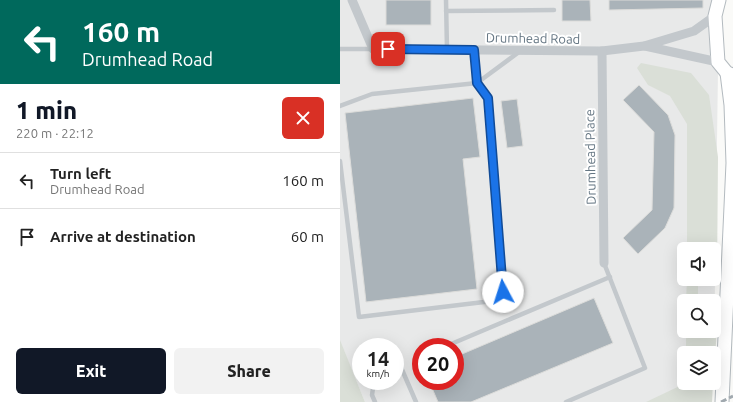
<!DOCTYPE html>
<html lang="en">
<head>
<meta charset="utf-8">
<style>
  body { margin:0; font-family:Ubuntu,sans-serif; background:#f2f2f2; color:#222; height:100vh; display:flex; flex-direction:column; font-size:15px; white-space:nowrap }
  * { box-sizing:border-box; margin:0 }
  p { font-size:13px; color:#767676 }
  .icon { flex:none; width:22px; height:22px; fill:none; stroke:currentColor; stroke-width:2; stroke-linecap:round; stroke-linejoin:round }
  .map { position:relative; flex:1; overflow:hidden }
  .sheet { display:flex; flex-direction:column; background:#fff; width:340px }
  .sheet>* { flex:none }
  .top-card { background:#00695c; color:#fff; overflow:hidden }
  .controls { position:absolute; left:337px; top:242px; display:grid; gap:8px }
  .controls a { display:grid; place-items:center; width:44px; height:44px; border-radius:6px; background:#fff; box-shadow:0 4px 16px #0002; font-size:20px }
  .speed { position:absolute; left:12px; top:338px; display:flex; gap:8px; font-size:20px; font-weight:700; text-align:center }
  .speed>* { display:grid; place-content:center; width:52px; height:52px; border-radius:50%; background:#fff; box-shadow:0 4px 16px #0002; line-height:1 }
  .speed small { font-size:10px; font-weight:400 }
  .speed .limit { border:6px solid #d22; background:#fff; color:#111 }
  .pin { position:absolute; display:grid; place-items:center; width:34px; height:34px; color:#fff; margin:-17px; border-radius:8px; box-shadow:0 2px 6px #0006 }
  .me { position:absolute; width:44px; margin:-22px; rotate:355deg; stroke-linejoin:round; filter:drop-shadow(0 0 3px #0008) }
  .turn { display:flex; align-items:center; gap:14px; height:84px; padding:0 16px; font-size:18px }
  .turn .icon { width:52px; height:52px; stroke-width:2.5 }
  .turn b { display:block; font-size:28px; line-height:34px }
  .round { display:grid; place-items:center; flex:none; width:42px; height:42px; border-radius:6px; background:#f2f2f2 }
  .overview { display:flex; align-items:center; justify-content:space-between; height:68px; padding:0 16px }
  h1 { font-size:24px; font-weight:800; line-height:30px; color:#111827 }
  .button { display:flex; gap:8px; margin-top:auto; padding:8px 16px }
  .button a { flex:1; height:46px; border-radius:6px; background:#111827; color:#fff; font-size:16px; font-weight:800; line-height:46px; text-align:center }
  .button a+a { background:#f2f2f2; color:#222 }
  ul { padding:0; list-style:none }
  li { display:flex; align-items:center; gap:12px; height:56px; padding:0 16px; border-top:1px solid #e0e0e0 }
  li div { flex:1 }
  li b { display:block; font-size:15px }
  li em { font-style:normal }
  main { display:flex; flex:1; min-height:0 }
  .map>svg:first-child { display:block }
</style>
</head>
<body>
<main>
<section class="sheet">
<div class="top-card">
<div class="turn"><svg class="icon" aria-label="left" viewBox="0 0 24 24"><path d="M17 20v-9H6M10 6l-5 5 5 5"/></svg><div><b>160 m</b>Drumhead Road</div></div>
</div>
<div class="overview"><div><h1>1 min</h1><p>220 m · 22:12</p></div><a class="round" style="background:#d93025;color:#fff"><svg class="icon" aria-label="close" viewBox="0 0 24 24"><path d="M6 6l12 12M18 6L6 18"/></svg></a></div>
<ul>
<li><svg class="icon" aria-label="left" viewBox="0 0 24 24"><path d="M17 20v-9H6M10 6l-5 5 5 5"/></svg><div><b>Turn left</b><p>Drumhead Road</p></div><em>160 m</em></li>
<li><svg class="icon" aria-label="arrive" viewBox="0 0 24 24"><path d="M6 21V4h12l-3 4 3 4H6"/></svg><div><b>Arrive at destination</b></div><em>60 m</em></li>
</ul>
<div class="button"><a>Exit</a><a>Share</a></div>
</section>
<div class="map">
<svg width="393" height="402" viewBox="0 0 393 402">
  <rect width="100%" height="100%" fill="#fafaf8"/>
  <path fill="#e8e9e9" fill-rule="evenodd" d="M 0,0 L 379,0 L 374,353 L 344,353 L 344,383 L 366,383 L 320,402 L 25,402 L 0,342 ZM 344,249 L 374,249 L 374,279 L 344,279 ZM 344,301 L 374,301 L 374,331 L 344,331 ZM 21,347 L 55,347 L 55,381 L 21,381 ZM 81,347 L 115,347 L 115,381 L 81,381 Z"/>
  <g fill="#dadfd7">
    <polygon points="301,63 351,73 369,95 378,157 377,279 358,286 358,301 346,301 347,279 374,279 374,249 347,249 347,124 330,96 308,85 297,68"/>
    <polygon points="374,328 377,328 374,373 374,353 346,353 346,331 374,331"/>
    <polygon points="0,340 25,402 0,402"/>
    <polygon points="346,383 373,383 372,402 306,402"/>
  </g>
  <g fill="#aab3b9" stroke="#dcdcda">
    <rect x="46" y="0" width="45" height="25"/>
    <polygon points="222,0 250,0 251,21 222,21"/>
    <polygon points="269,0 363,0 363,8 269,10"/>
    <polygon points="299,85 328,115 335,135 334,208 325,228 298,254 283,238 312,210 314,132 283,100"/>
    <polygon points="133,98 140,157 123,159 137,289 26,302 5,113"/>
    <polygon points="177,99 183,146 167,148 161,101"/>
    <polygon points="254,298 273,343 131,402 98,402 89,381 115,381 115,357"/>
  </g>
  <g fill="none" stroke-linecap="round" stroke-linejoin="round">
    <g stroke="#b3babf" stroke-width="15">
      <g id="secondary">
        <polyline points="379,0 375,16 378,62 387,73 393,75"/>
        <polyline points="382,402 393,163 391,105 387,73"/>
      </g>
    </g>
    <g stroke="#c3c8cc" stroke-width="4.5">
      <polyline points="106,0 107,50"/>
      <polyline points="106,11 214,10"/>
      <polyline points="0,49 33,49"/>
      <polyline points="0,106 32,94 137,83 179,52"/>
      <polyline points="0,161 19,317 144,302 163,292 148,98 137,83 134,50"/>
      <polyline points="104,347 270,277"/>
      <polyline points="55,367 60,365 76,402"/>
      <polyline points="34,381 32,395 35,402"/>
      <polyline points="226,402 305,368 264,263"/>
    </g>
    <g stroke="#c3c8cc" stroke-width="9">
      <polyline points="12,0 33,49 262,51 304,46 354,31 375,16"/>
      <polyline points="305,46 378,62"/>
      <polyline points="262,51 264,263"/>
    </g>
    <use href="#secondary" stroke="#fff" stroke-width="13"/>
    <polyline stroke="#a2aab0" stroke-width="3" stroke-dasharray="6 3" stroke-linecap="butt" points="381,402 393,396"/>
  </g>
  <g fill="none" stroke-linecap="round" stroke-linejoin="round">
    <g stroke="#114b97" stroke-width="10">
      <polyline id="route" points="48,49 134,50 137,83 148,98 163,292"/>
    </g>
    <use href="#route" stroke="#1a73e8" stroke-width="7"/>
  </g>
  <g text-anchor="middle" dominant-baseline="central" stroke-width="4" stroke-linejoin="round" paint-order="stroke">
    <g font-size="13" fill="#657683" stroke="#fff">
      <text transform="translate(193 38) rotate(1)">Drumhead Road</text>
      <text transform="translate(250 157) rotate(-91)">Drumhead Place</text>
    </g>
  </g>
</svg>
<div class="controls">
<a><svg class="icon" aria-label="sound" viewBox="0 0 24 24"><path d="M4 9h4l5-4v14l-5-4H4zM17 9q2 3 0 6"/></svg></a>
<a><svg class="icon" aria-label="search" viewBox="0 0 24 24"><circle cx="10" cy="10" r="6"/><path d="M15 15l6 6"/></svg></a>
<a><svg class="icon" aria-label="layers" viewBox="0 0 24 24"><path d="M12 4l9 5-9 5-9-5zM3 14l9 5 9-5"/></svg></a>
</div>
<div class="speed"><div>14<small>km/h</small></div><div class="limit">20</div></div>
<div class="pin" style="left:48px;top:49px;background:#d93025"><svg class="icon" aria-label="arrive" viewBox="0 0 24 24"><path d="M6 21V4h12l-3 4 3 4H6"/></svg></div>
<svg class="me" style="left:163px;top:292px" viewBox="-20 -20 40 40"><circle r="19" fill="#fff"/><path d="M0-13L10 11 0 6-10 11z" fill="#1a73e8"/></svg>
</div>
</main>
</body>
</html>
